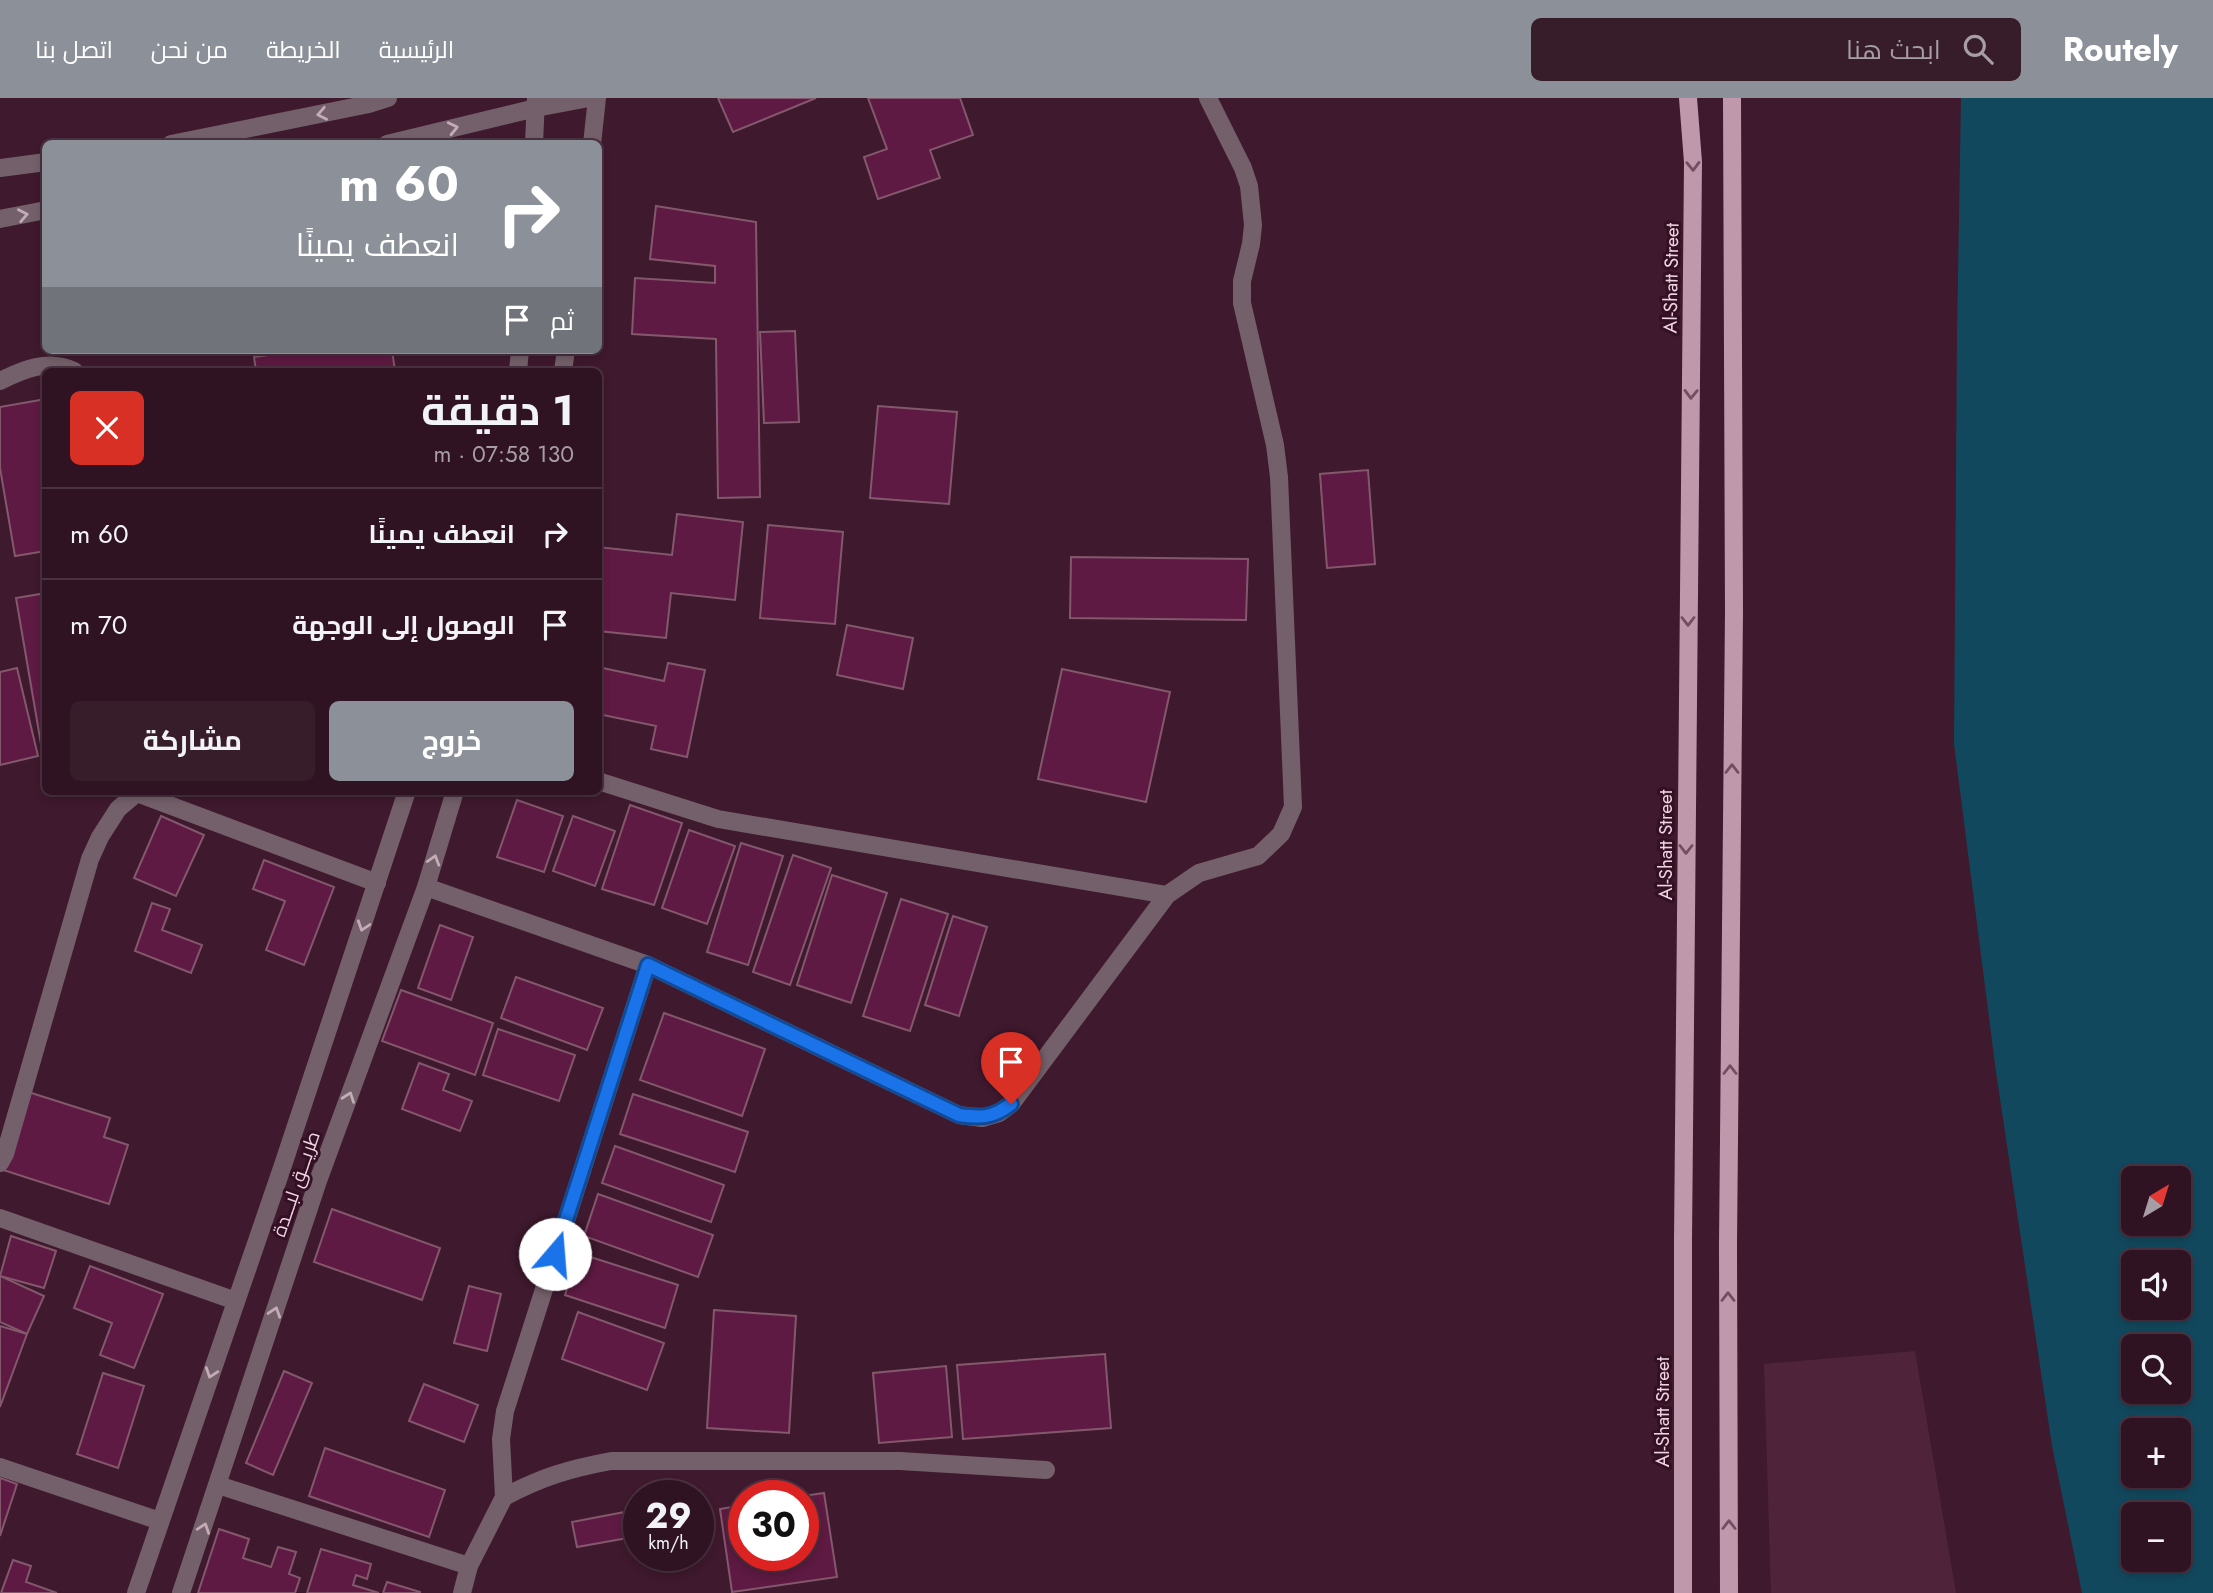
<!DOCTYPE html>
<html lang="ar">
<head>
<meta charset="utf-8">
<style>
  body { margin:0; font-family:Jost,Cairo,sans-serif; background:#371c2a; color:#f1f3f6; direction:rtl; height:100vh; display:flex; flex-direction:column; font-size:26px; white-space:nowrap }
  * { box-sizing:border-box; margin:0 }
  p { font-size:23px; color:#a79ea5 }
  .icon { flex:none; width:38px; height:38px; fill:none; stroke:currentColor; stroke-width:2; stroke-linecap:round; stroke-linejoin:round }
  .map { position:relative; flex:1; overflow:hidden; direction:ltr }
  .panel { position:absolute; left:42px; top:270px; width:560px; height:427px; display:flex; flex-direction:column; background:#2f1322; border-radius:10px; box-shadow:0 4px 10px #0003,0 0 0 2px #4a3240; direction:rtl }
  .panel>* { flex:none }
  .hud { position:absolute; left:42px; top:42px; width:560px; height:214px; border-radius:10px; box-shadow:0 4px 10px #0003,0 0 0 2px #4a3240; direction:rtl; background:#8c9099; color:#fff; overflow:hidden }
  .needle { width:46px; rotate:38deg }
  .controls { position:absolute; left:2121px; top:1068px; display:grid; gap:14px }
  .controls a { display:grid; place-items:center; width:70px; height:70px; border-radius:10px; background:#2f1322; box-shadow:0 4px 10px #0003,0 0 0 2px #4a3240; font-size:35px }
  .speed { position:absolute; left:623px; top:1382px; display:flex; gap:14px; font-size:35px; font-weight:700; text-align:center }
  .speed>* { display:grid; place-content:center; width:91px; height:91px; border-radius:50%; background:#2f1322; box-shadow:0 4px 10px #0003,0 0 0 2px #4a3240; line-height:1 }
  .speed small { font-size:18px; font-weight:400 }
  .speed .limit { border:10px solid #d22; background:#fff; color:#111 }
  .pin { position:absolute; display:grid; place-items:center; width:60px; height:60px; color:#fff; margin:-72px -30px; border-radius:50% 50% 50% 0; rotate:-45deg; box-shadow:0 0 7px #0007 }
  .pin .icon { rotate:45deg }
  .me { position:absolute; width:77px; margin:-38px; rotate:18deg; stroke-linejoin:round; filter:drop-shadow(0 0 5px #0008) }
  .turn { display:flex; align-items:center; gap:24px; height:147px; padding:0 28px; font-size:32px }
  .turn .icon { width:91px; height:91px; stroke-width:2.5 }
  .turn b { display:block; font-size:49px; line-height:60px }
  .then { display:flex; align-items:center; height:66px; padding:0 28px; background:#0003; gap:14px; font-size:26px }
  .round { display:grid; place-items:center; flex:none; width:74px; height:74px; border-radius:10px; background:#371c2a }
  .head { display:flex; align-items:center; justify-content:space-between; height:119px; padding:0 28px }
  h1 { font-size:42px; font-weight:700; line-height:52px }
  .action { display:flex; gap:14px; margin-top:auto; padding:14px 28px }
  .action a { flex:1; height:80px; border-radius:10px; background:#8c9099; color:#fff; font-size:28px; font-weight:700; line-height:80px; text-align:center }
  .action a+a { background:#371c2a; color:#f1f3f6 }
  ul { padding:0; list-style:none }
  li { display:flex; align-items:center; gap:21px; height:91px; padding:0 28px; border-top:2px solid #4a3240 }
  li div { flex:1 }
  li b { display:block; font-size:26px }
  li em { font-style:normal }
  header { display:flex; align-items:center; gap:42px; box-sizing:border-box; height:98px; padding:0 35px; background:#8c9099; color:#fff }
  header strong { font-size:33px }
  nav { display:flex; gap:38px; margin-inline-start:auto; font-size:24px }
  .search { width:490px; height:63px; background:#371c2a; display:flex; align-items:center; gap:18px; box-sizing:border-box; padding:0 24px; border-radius:10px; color:#a79ea5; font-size:26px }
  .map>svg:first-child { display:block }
</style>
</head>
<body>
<header>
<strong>Routely</strong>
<div class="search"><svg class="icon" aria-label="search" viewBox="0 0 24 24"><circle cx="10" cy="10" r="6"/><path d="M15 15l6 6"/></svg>ابحث هنا</div>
<nav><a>الرئيسية</a><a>الخريطة</a><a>من نحن</a><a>اتصل بنا</a></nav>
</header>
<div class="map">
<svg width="2213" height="1495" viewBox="0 0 2213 1495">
  <rect width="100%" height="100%" fill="#3f192e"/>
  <polygon fill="#4f243b" points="1915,1253 1956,1495 1771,1495 1764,1266"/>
  <path fill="#12485d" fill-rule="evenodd" d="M 1961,0 L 2213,0 L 2213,1495 L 2082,1495 L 2052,1348 L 1996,974 L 1954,646 L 1957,236 ZM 2133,1080 L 2179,1080 L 2179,1125 L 2133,1125 ZM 2133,1164 L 2179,1164 L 2179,1209 L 2133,1209 ZM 2133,1248 L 2179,1248 L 2179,1293 L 2133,1293 ZM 2133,1332 L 2179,1332 L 2179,1377 L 2133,1377 ZM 2133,1416 L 2179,1416 L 2179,1461 L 2133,1461 Z"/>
  <g fill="#5e1a42" stroke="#83586d" stroke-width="2">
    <polygon points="718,0 816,0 733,34"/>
    <polygon points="868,0 960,0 973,37 930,52 940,80 878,101 864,59 887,51"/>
    <polygon points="656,108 756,124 760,399 718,400 716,241 632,236 635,180 715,185 715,168 650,161"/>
    <polygon points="795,233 799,324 764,325 760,234"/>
    <polygon points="304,252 392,252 395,273 256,273 254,259"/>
    <polygon points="46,301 46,453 15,458 0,370 0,309"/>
    <polygon points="878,308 957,314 949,406 870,400"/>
    <polygon points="1368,372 1375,466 1327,470 1320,376"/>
    <polygon points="677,416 743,424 735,502 671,495 666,540 598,533 598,449 672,457"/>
    <polygon points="768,427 843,434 835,526 760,520"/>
    <polygon points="1071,459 1248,461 1246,522 1070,520"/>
    <polygon points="46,495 46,645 41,646 16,500"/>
    <polygon points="847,527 913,540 903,591 837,577"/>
    <polygon points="668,565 705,572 687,659 651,651 656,628 598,616 598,569 664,583"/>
    <polygon points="17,570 38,658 0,667 0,574"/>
    <polygon points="1062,571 1170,594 1146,704 1038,681"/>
    <polygon points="517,702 563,718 544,774 497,759"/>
    <polygon points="630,707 682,725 654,807 602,791"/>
    <polygon points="161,718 204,737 176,798 134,780"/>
    <polygon points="573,718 615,733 595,788 553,773"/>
    <polygon points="689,732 735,748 707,826 662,810"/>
    <polygon points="741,745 783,758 748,867 707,854"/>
    <polygon points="793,757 831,770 790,887 753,874"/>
    <polygon points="264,762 334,789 304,867 266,852 285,803 253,791"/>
    <polygon points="832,777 887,795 851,905 797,887"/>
    <polygon points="901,801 948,816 910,933 863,918"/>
    <polygon points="152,805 170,811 162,832 202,847 191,875 135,853"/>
    <polygon points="953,818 987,829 959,918 925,907"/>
    <polygon points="440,827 473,839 451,902 418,890"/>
    <polygon points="516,879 603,910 587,952 501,920"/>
    <polygon points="401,892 493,925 475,977 382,943"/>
    <polygon points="664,915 765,951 742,1018 640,982"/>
    <polygon points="498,931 575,957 559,1003 483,977"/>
    <polygon points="419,965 449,976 443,992 472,1003 460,1033 402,1011"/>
    <polygon points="22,992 110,1020 104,1039 128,1047 109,1106 0,1071"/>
    <polygon points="633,996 748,1034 735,1074 620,1036"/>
    <polygon points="615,1048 724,1087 711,1124 602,1085"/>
    <polygon points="598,1096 713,1137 698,1179 584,1138"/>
    <polygon points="332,1111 440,1150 422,1202 314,1164"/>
    <polygon points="11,1138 56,1153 44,1190 0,1178"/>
    <polygon points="578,1155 678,1187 665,1230 565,1197"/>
    <polygon points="90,1168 163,1196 134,1270 100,1257 112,1225 74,1210"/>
    <polygon points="0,1178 44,1198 27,1236 0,1224"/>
    <polygon points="469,1188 501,1196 487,1253 454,1245"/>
    <polygon points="714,1212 796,1218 789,1335 707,1330"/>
    <polygon points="578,1214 664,1245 647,1292 562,1261"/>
    <polygon points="0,1228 27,1236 0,1309"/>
    <polygon points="1105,1256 1111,1330 963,1341 957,1267"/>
    <polygon points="946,1268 952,1339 879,1345 873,1275"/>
    <polygon points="284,1273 312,1285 273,1377 246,1365"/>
    <polygon points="103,1275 144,1288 118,1370 77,1356"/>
    <polygon points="424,1286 478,1307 464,1344 409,1323"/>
    <polygon points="325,1350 445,1392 429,1439 309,1398"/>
    <polygon points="0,1380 17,1386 0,1438"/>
    <polygon points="824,1395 837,1479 732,1494 720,1411 744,1407 744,1458 803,1458 803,1398"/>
    <polygon points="635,1412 639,1438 577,1449 572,1424"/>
    <polygon points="219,1431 249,1441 243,1460 271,1469 278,1449 296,1454 289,1476 300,1480 295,1495 198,1495"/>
    <polygon points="321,1451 371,1466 367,1481 356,1477 353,1487 379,1495 307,1495"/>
    <polygon points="13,1462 31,1468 26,1484 57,1495 1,1495"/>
    <polygon points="387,1484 420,1494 420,1495 383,1495"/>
  </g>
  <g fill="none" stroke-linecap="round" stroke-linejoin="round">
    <g stroke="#74606a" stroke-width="18">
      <polyline points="171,46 369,6 388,0"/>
      <polyline points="387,46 536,10 589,0"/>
      <polyline points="534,46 536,0"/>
      <polyline points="592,46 597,0"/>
      <polyline points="0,70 46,64"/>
      <polyline points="0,121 46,112"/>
      <polyline points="518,273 520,252"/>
      <polyline points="563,273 566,252"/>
      <path d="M 0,283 C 24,271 48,261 74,273"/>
      <polyline points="598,683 718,721 1167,797"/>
      <polyline points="137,695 377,785"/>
      <polyline points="426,789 648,867 959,1017 982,1020 999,1015 1011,1006 1167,797 1199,775 1258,758 1281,736 1293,709 1279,379 1275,347 1242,205 1242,183 1251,146 1253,127 1249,88 1243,70 1208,0"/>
      <polyline points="0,1065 5,1056 90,761 100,739 118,711 139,693"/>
      <polyline points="0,1120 236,1203"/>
      <polyline points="0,1369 160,1423"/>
      <polyline points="218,1387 469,1468"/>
      <path d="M 504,1399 C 542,1379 568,1371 611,1363 L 900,1363 L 1046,1372"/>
      <polyline points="136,1495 283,1067 407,693"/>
      <polyline points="181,1495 318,1083 426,789 455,693"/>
      <polyline points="462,1495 469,1468 504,1399 501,1341 505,1313 648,867"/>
    </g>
    <g stroke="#c098ab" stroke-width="18">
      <polyline points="1683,1495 1683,1142 1693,64 1688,0"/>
      <polyline points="1729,1495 1728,1147 1734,513 1732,0"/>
    </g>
  </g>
  <defs><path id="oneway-chevron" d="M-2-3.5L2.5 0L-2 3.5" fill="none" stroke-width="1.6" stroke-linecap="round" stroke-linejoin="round" transform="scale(1.75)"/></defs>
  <g stroke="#c4acb7">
    <use href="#oneway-chevron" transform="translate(322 16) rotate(169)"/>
    <use href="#oneway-chevron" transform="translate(453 30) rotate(-13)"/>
    <use href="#oneway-chevron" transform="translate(23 117) rotate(-11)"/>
    <use href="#oneway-chevron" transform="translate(434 762) rotate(-73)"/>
    <use href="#oneway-chevron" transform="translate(363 828) rotate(108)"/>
    <use href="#oneway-chevron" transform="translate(349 999) rotate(-70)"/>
    <use href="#oneway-chevron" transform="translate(275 1214) rotate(-72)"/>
    <use href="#oneway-chevron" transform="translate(211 1275) rotate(109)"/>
    <use href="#oneway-chevron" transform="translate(204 1430) rotate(-71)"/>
  </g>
  <g stroke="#734d61">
    <use href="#oneway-chevron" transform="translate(1693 68) rotate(89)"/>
    <use href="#oneway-chevron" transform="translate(1691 296) rotate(91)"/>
    <use href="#oneway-chevron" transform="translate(1688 523) rotate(90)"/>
    <use href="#oneway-chevron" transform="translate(1732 671) rotate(-90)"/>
    <use href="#oneway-chevron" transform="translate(1686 751) rotate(90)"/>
    <use href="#oneway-chevron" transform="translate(1730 972) rotate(-90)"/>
    <use href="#oneway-chevron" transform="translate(1728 1199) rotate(-90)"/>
    <use href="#oneway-chevron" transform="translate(1729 1427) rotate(-90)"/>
  </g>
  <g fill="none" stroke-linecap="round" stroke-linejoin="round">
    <g stroke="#114b97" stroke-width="18">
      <path id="route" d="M 555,1156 L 648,867 L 959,1017 C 981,1020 993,1020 1011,1006"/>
    </g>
    <use href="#route" stroke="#1a73e8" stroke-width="12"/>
  </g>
  <g text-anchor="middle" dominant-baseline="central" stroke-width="6" stroke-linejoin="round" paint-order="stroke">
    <g font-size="19" fill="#efd5e1" stroke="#341024">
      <text transform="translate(1671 180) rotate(-89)">Al-Shatt Street</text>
      <text transform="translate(1665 747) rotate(-90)">Al-Shatt Street</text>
      <text transform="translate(296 1086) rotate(-71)">طريـــق لبـــدة</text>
      <text transform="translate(1662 1314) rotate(-90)">Al-Shatt Street</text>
    </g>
  </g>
</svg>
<div class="controls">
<a><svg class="needle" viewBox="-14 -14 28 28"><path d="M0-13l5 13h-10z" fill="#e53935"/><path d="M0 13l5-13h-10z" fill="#a79ea5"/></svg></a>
<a><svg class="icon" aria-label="sound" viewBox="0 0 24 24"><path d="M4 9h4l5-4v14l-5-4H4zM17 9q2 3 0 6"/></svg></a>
<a><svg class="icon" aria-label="search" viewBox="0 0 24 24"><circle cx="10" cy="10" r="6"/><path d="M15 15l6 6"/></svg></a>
<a>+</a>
<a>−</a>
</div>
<div class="speed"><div>29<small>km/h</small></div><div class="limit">30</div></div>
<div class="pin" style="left:1011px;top:1006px;background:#d93025"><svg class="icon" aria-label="arrive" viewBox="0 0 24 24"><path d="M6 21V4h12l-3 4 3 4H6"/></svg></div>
<svg class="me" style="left:555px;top:1156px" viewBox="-20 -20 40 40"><circle r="19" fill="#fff"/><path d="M0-13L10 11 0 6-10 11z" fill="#1a73e8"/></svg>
<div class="hud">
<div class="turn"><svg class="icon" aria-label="right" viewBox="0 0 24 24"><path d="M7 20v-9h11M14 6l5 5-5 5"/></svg><div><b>60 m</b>انعطف يمينًا</div></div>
<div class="then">ثم<svg class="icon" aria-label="arrive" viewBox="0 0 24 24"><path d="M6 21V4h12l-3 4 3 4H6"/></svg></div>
</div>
<section class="panel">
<div class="head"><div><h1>1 دقيقة</h1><p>130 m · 07:58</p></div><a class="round" style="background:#d93025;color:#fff"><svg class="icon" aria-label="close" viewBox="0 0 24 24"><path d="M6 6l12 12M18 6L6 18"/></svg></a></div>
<ul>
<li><svg class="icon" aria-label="right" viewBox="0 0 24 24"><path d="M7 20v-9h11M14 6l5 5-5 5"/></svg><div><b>انعطف يمينًا</b></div><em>60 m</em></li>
<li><svg class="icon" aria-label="arrive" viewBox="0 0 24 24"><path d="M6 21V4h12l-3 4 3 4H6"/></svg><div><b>الوصول إلى الوجهة</b></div><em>70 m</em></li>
</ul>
<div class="action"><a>خروج</a><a>مشاركة</a></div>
</section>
</div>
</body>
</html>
